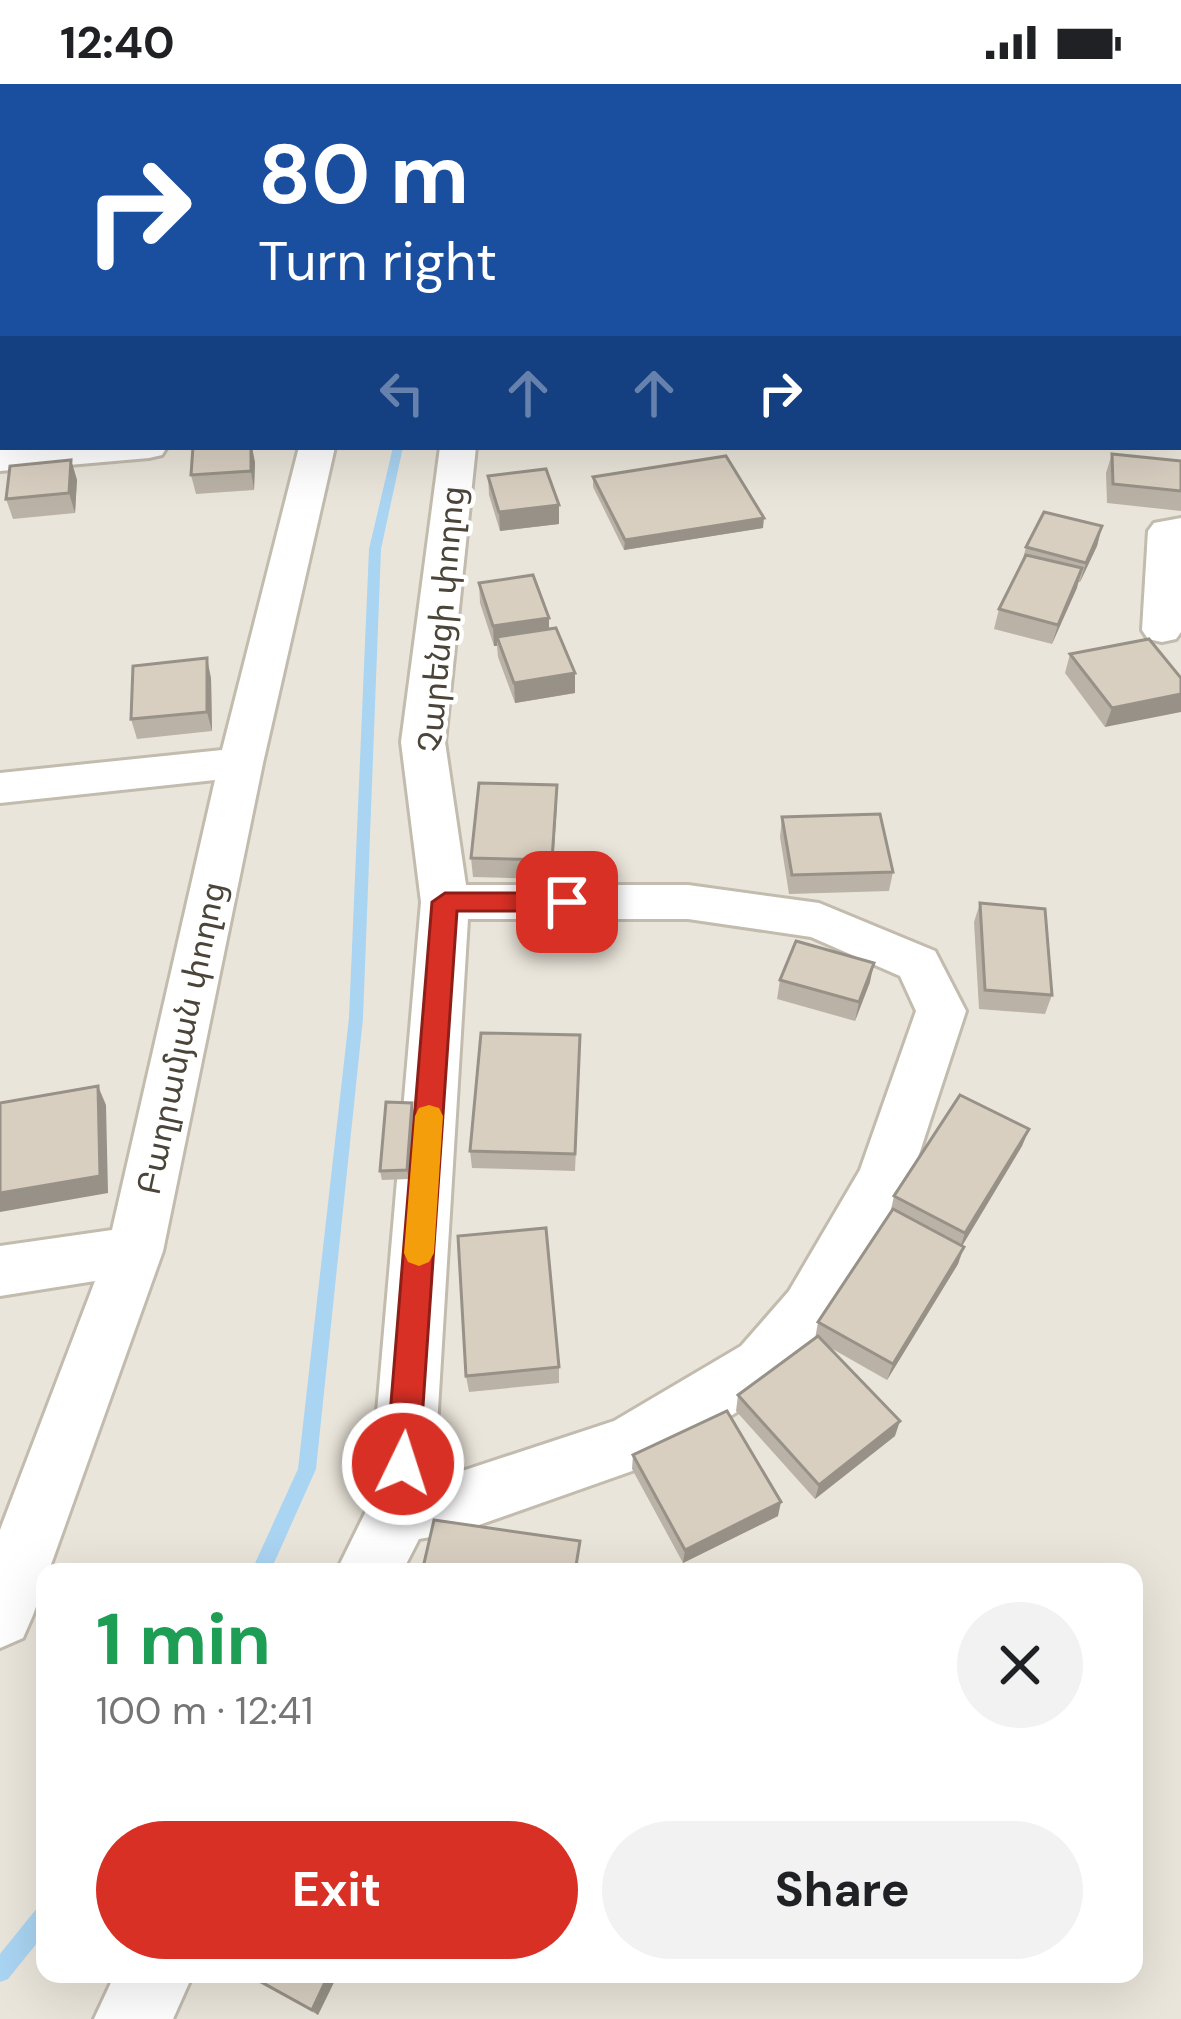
<!DOCTYPE html>
<html lang="en">
<head>
<meta charset="utf-8">
<style>
  body { margin:0; font-family:"DM Sans","Noto Sans Armenian",sans-serif; background:#f2f2f2; color:#202124; height:100vh; display:flex; flex-direction:column; font-size:45px; white-space:nowrap }
  * { box-sizing:border-box; margin:0 }
  p { font-size:39px; color:#757577 }
  .icon { flex:none; width:66px; height:66px; fill:none; stroke:currentColor; stroke-width:2; stroke-linecap:round; stroke-linejoin:round }
  .map { position:relative; flex:1; overflow:hidden }
  .drawer { position:absolute; left:36px; top:1479px; width:1107px; height:420px; display:flex; flex-direction:column; background:#fff; border-radius:24px; box-shadow:0 12px 48px #0002 }
  .drawer>* { flex:none }
  .top-card { position:absolute; left:0px; top:0px; width:1182px; height:366px; box-shadow:0 12px 48px #0002; background:#1a4fa0; color:#fff; overflow:hidden }
  .pin { position:absolute; display:grid; place-items:center; width:102px; height:102px; color:#fff; margin:-51px; border-radius:24px; box-shadow:0 6px 18px #0006 }
  .me { position:absolute; width:132px; margin:-66px; rotate:4deg; stroke-linejoin:round; filter:drop-shadow(0 0 9px #0008) }
  .turn { display:flex; align-items:center; gap:42px; height:252px; padding:0 60px; font-size:54px }
  .turn .icon { width:156px; height:156px; stroke-width:2.5 }
  .turn b { display:block; font-size:84px; line-height:102px }
  .lanes { display:flex; align-items:center; height:114px; padding:0 60px; background:#0003; justify-content:center; gap:60px; direction:ltr }
  .lanes .off { opacity:.35 }
  .round { display:grid; place-items:center; flex:none; width:126px; height:126px; border-radius:63px; background:#f2f2f2 }
  .overview { display:flex; align-items:center; justify-content:space-between; height:204px; padding:0 60px }
  h1 { font-size:72px; font-weight:700; line-height:90px; color:#1e9e55 }
  .cta { display:flex; gap:24px; margin-top:auto; padding:24px 60px }
  .cta a { flex:1; height:138px; border-radius:72px; background:#d93025; color:#fff; font-size:48px; font-weight:700; line-height:138px; text-align:center }
  .cta a+a { background:#f2f2f2; color:#202124 }
  .status { display:flex; justify-content:space-between; align-items:center; height:84px; padding:0 60px; background:#fff; direction:ltr }
  .status svg { height:33px; fill:currentColor }
  .map>svg:first-child { display:block }
</style>
</head>
<body>
<div class="status"><b>12:40</b><svg viewBox="0 0 49 12"><path d="M0 12V9h3v3zM5 12V6h3v6zM10 12V3h3v9zM15 12V0h3v12zM26 1h20v11H26zM47 4h2v5h-2z"/></svg></div>
<div class="map">
<svg width="1181" height="1935" viewBox="0 0 1181 1935">
  <rect width="100%" height="100%" fill="#f6f3ec"/>
  <path fill="#eae5da" fill-rule="evenodd" d="M 0,0 L 1181,0 L 1181,1935 L 0,1935 ZM 3,3 L 1179,3 L 1179,363 L 3,363 ZM 45,1488 L 1134,1488 L 1134,1890 L 45,1890 Z"/>
  <g fill="none" stroke-linecap="round" stroke-linejoin="round">
    <g fill="#a9d4f2" fill-rule="evenodd">
      <polygon points="443,0 451,0 450,3 442,3"/>
      <polygon points="393,363 403,363 381,465 363,934 316,1385 270,1488 251,1488 298,1385 349,934 369,465"/>
      <polygon points="45,1821 45,1849 8,1895 0,1898 0,1870 37,1824"/>
    </g>
    <g fill="#a9d4f2" fill-rule="evenodd">
      <polygon points="1121,0 1152,0 1119,3"/>
      <polygon points="1179,189 1181,190 1181,212 1179,211"/>
    </g>
    <g stroke="#c2bbae" stroke-width="6">
      <g id="street">
        <rect x="0" y="140" width="3" height="18"/>
        <polygon points="26,363 167,363 162,371 149,374 0,387 0,365"/>
        <polygon points="299,363 335,363 263,679 163,1167 33,1531 23,1554 0,1564 0,1446 95,1197 0,1212 0,1162 112,1146 215,696 0,719 0,689 222,666"/>
        <path d="M 440,363 L 476,363 L 445,658 L 466,801 L 688,801 L 819,819 L 935,867 L 966,927 L 912,1092 L 829,1243 L 783,1300 L 652,1380 L 459,1448 L 419,1455 L 402,1488 L 336,1488 L 369,1421 L 421,818 L 401,658 ZM 468,835 L 688,835 L 811,853 L 900,892 L 916,927 L 860,1086 L 789,1207 L 741,1262 L 614,1337 L 459,1388 L 434,1391 Z"/>
        <polygon points="1181,434 1181,548 1176,555 1162,558 1148,555 1142,546 1148,447 1154,439"/>
        <polygon points="115,1890 193,1890 173,1935 94,1935"/>
      </g>
    </g>
    <g stroke="#d6c79b" stroke-width="6">
      <g id="secondary">
        <polygon points="1044,0 1078,0 1079,3 1045,3"/>
        <rect x="1179" y="215" width="2" height="25"/>
      </g>
    </g>
    <use href="#street" fill="#fff" fill-rule="evenodd"/>
    <use href="#secondary" fill="#fff3cd" fill-rule="evenodd"/>
  </g>
  <g fill="#bab2a6">
    <polygon points="1112,370 1181,377 1181,427 1107,419 1106,389"/>
    <polygon points="71,376 77,396 75,429 13,435 6,415"/>
    <polygon points="255,378 254,406 196,410 191,391"/>
    <polygon points="488,392 559,440 500,447 489,411"/>
    <polygon points="593,393 763,444 624,466 593,403"/>
    <polygon points="1102,442 1097,462 1080,498 1078,498 1052,560 994,545 999,525 1022,478 1026,463"/>
    <polygon points="479,499 549,534 549,545 575,609 515,619 498,573 497,562 494,562 480,519"/>
    <polygon points="1070,570 1181,594 1105,643 1065,589"/>
    <polygon points="211,594 212,647 137,655 131,635"/>
    <polygon points="557,701 552,795 473,793 471,774"/>
    <polygon points="782,733 893,788 889,807 789,810 780,753"/>
    <polygon points="980,819 1052,911 1045,930 979,925 974,838"/>
    <polygon points="780,896 870,898 855,937 777,915"/>
    <polygon points="580,969 575,1087 472,1084 470,1067"/>
    <polygon points="414,1028 409,1095 382,1096 380,1087"/>
    <polygon points="1029,1045 1022,1062 962,1162 958,1180 887,1296 829,1263 895,1352 815,1415 736,1327 738,1311 815,1255 818,1238 890,1130 894,1112"/>
    <polygon points="559,1283 559,1299 469,1308 466,1292"/>
    <polygon points="633,1371 778,1432 683,1479 632,1385"/>
    <polygon points="243,1890 338,1890 318,1931"/>
  </g>
  <g fill="#979187">
    <polygon points="252,363 255,378 254,406 251,387"/>
    <polygon points="71,376 77,396 75,429 69,409"/>
    <polygon points="559,421 559,440 500,447 499,428"/>
    <polygon points="764,434 763,444 624,466 625,456"/>
    <polygon points="1102,442 1097,462 1080,498 1086,479"/>
    <polygon points="1082,484 1077,504 1052,560 1058,541"/>
    <polygon points="549,534 549,553 497,553 497,562 494,562 493,542"/>
    <polygon points="207,574 211,594 212,647 207,628"/>
    <polygon points="575,589 575,609 515,619 514,599"/>
    <polygon points="1181,610 1181,628 1105,643 1112,624"/>
    <polygon points="557,701 557,720 552,795 552,776"/>
    <polygon points="874,879 870,898 855,937 859,918"/>
    <polygon points="98,1002 106,1021 108,1109 0,1128 0,1109"/>
    <polygon points="412,1019 414,1028 409,1095 407,1086"/>
    <polygon points="1029,1045 1022,1062 959,1167 965,1149"/>
    <polygon points="964,1163 958,1180 887,1296 893,1280"/>
    <polygon points="900,1337 895,1352 815,1415 819,1401"/>
    <polygon points="781,1418 778,1432 683,1479 685,1466"/>
    <polygon points="329,1890 338,1890 318,1931 312,1926"/>
  </g>
  <g fill="#d8cfc1" stroke="#979187" stroke-width="3">
    <polygon points="965,0 1015,0 1018,3 967,3"/>
    <polygon points="193,363 251,363 251,387 191,391"/>
    <polygon points="1112,370 1181,377 1181,407 1113,400"/>
    <polygon points="726,372 764,434 625,456 593,393"/>
    <polygon points="71,376 69,409 6,415 10,382"/>
    <polygon points="546,385 559,421 499,428 488,392"/>
    <polygon points="1044,428 1102,442 1086,479 1026,463"/>
    <polygon points="1026,471 1082,484 1058,541 999,525"/>
    <polygon points="533,491 549,534 493,542 479,499"/>
    <polygon points="556,544 575,589 514,599 497,553"/>
    <polygon points="1149,555 1181,594 1181,610 1112,624 1070,570"/>
    <polygon points="207,574 207,628 131,635 133,582"/>
    <polygon points="479,699 557,701 552,776 471,774"/>
    <polygon points="880,730 893,788 792,791 782,733"/>
    <polygon points="980,819 1045,825 1052,911 985,906"/>
    <polygon points="796,857 874,879 859,918 780,896"/>
    <polygon points="481,949 580,951 575,1070 470,1067"/>
    <polygon points="98,1002 100,1092 0,1109 0,1019"/>
    <polygon points="960,1011 1029,1045 965,1149 894,1112"/>
    <polygon points="386,1018 412,1019 407,1086 380,1087"/>
    <polygon points="893,1125 964,1163 893,1280 818,1238"/>
    <polygon points="546,1144 559,1283 466,1292 458,1152"/>
    <polygon points="818,1252 900,1337 819,1401 738,1311"/>
    <polygon points="727,1327 781,1418 685,1466 633,1371"/>
    <polygon points="434,1436 580,1457 575,1488 422,1488"/>
    <polygon points="247,1890 329,1890 312,1926"/>
  </g>
  <polygon fill="#d93025" stroke="#8d1f18" stroke-width="3" points="445,809 567,809 579,818 567,827 457,827 419,1380 415,1391 403,1395 391,1391 386,1380 432,818"/>
  <polygon fill="#f59e0b" points="429,1021 439,1024 443,1032 434,1169 429,1178 419,1182 408,1178 404,1169 415,1032 419,1024"/>
  <g text-anchor="middle" dominant-baseline="central" stroke-width="9" stroke-linejoin="round" paint-order="stroke">
    <g font-size="33" fill="#4b4439" stroke="#fff">
      <text transform="translate(441 535) rotate(-85)">Չարենցի փողոց</text>
      <text transform="translate(181 954) rotate(-78)">Բաղրամյան փողոց</text>
    </g>
  </g>
</svg>
<div class="pin" style="left:567px;top:818px;background:#d93025"><svg class="icon" aria-label="arrive" viewBox="0 0 24 24"><path d="M6 21V4h12l-3 4 3 4H6"/></svg></div>
<svg class="me" style="left:403px;top:1380px" viewBox="-20 -20 40 40"><circle r="17" fill="#d93025" stroke="#fff" stroke-width="3"/><path d="M0-11L8 9 0 5-8 9z" fill="#fff"/></svg>
<div class="top-card">
<div class="turn"><svg class="icon" aria-label="right" viewBox="0 0 24 24"><path d="M7 20v-9h11M14 6l5 5-5 5"/></svg><div><b>80 m</b>Turn right</div></div>
<div class="lanes"><svg class="icon off" aria-label="left" viewBox="0 0 24 24"><path d="M17 20v-9H6M10 6l-5 5 5 5"/></svg><svg class="icon off" aria-label="ahead" viewBox="0 0 24 24"><path d="M12 20V5M6 11l6-6 6 6"/></svg><svg class="icon off" aria-label="ahead" viewBox="0 0 24 24"><path d="M12 20V5M6 11l6-6 6 6"/></svg><svg class="icon" aria-label="right" viewBox="0 0 24 24"><path d="M7 20v-9h11M14 6l5 5-5 5"/></svg></div>
</div>
<section class="drawer">
<div class="overview"><div><h1>1 min</h1><p>100 m · 12:41</p></div><a class="round"><svg class="icon" aria-label="close" viewBox="0 0 24 24"><path d="M6 6l12 12M18 6L6 18"/></svg></a></div>
<div class="cta"><a>Exit</a><a>Share</a></div>
</section>
</div>
</body>
</html>
